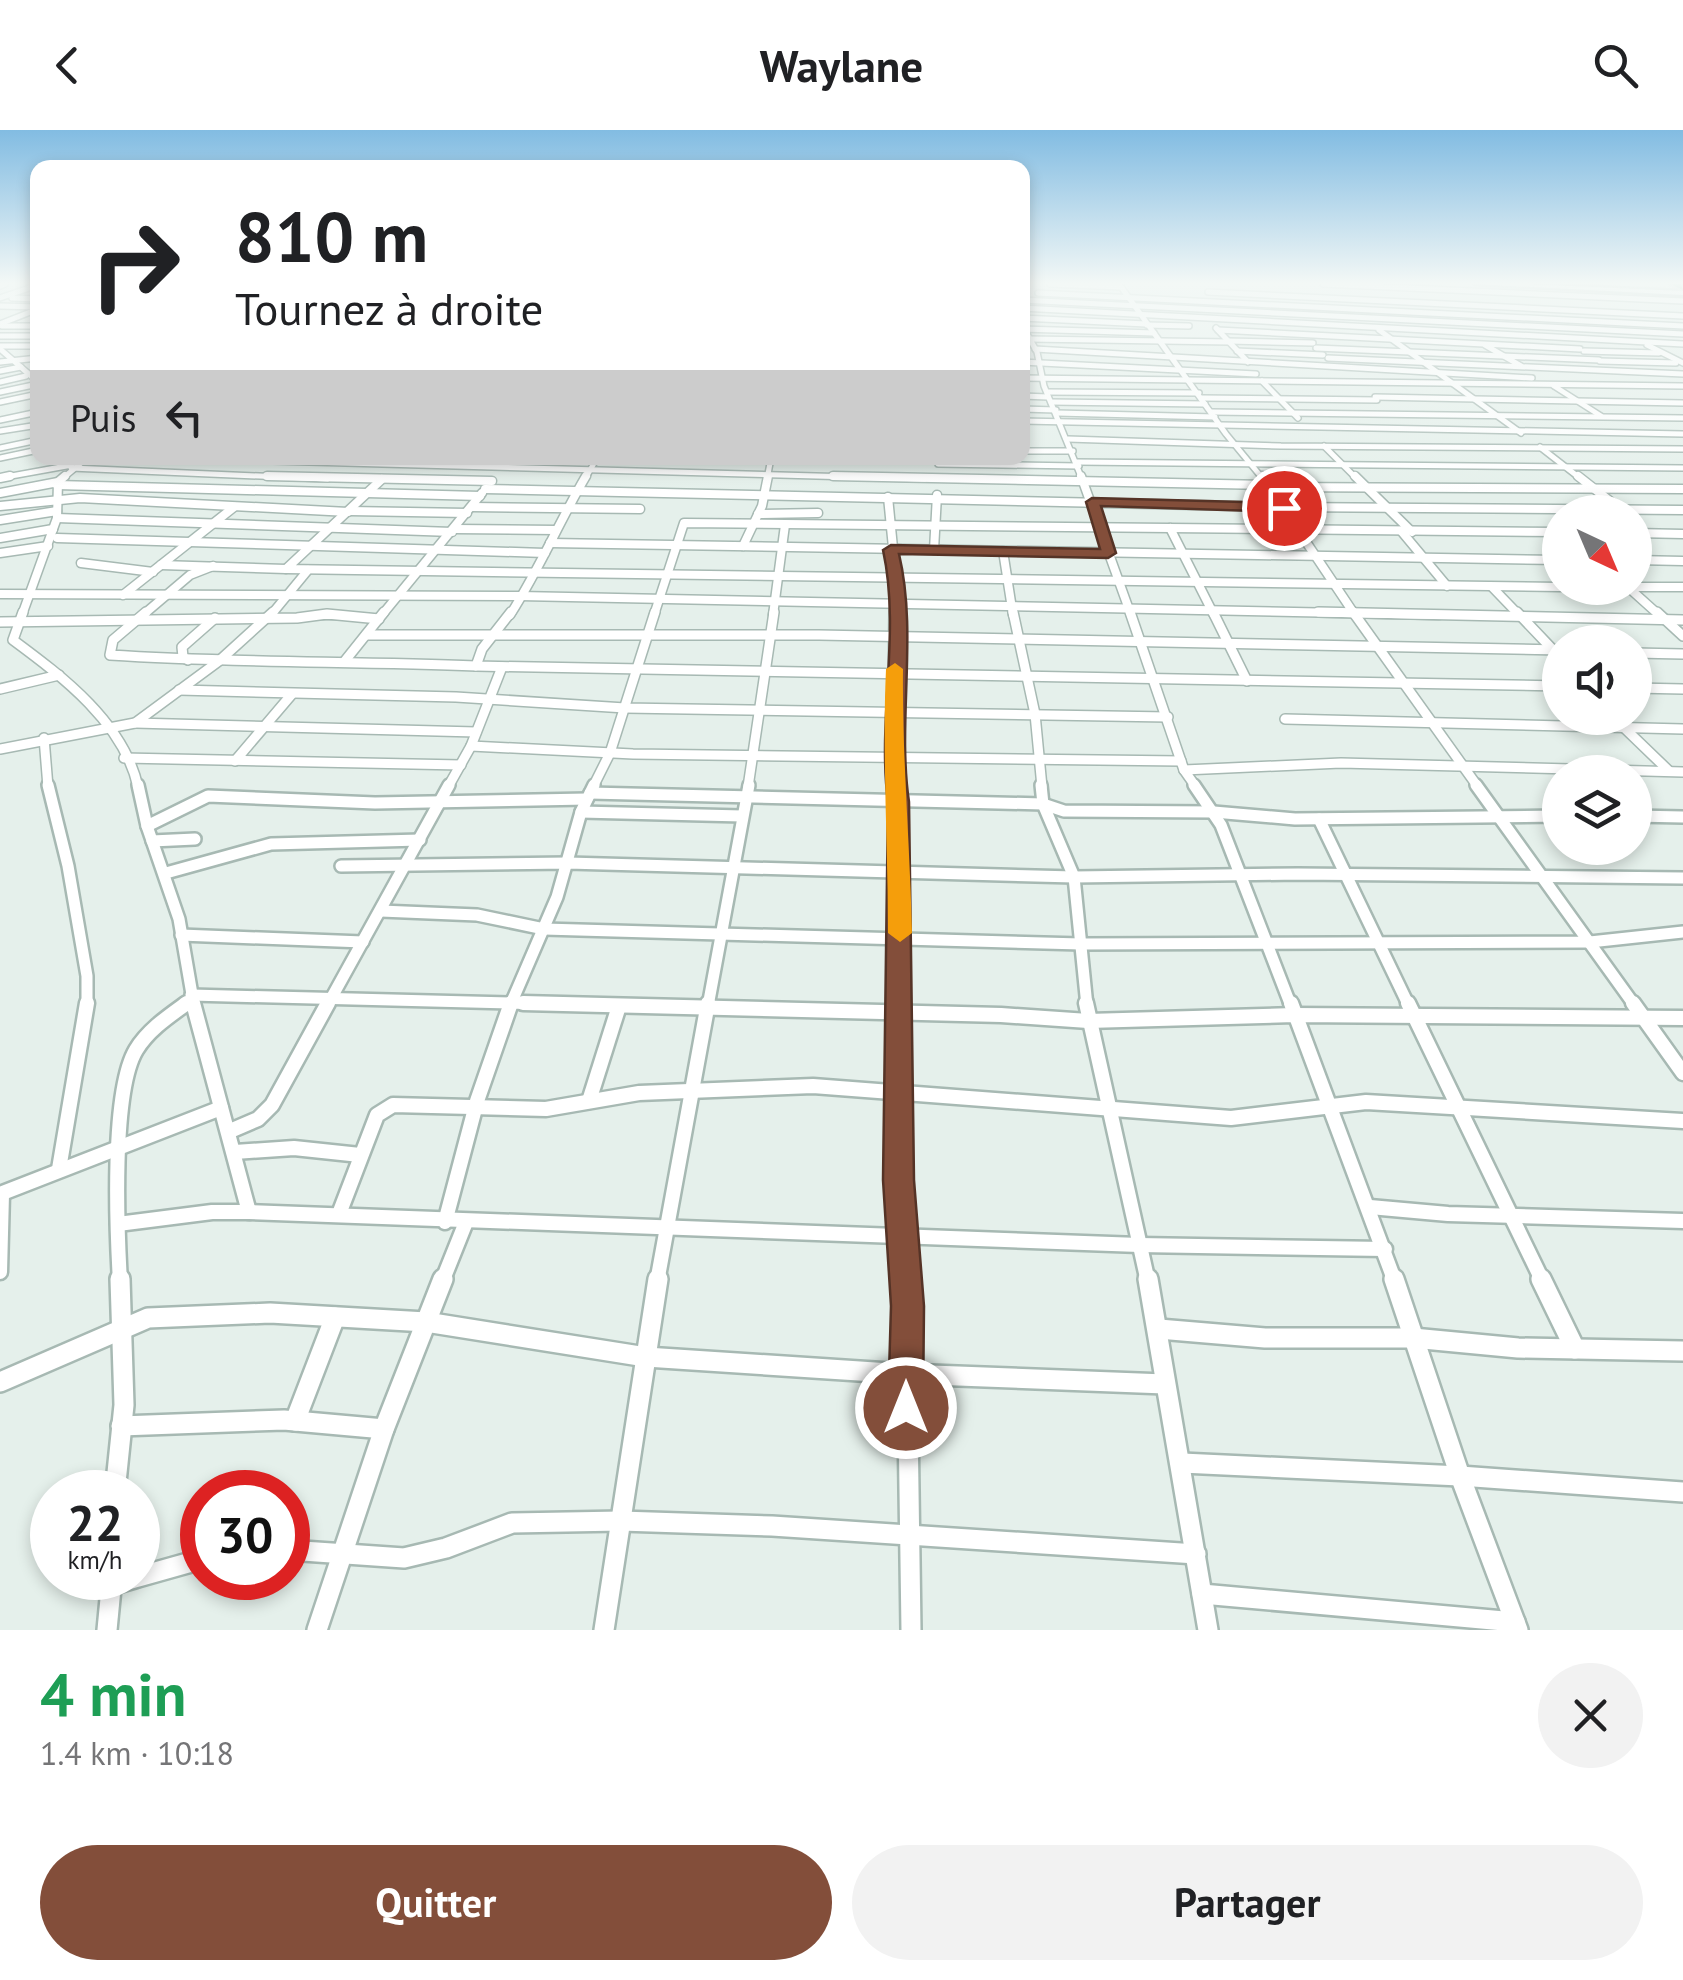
<!DOCTYPE html>
<html lang="fr">
<head>
<meta charset="utf-8">
<style>
  body { margin:0; font-family:"PT Sans",sans-serif; background:#f2f2f2; color:#202124; height:100vh; display:flex; flex-direction:column; font-size:38px; white-space:nowrap }
  * { box-sizing:border-box; margin:0 }
  p { font-size:32px; color:#757577 }
  .icon { flex:none; width:55px; height:55px; fill:none; stroke:currentColor; stroke-width:2; stroke-linecap:round; stroke-linejoin:round }
  .map { position:relative; height:1500px; overflow:hidden }
  .side { display:flex; flex-direction:column; background:#fff; flex:1 }
  .side>* { flex:none }
  .top-card { position:absolute; left:30px; top:30px; width:1000px; height:305px; border-radius:20px; box-shadow:0 5px 15px #0003; background:#fff; color:#202124; overflow:hidden }
  .needle { width:65px; rotate:136deg }
  .tools { position:absolute; left:1542px; top:365px; display:grid; gap:20px }
  .tools a { display:grid; place-items:center; width:110px; height:110px; border-radius:50%; background:#fff; box-shadow:0 5px 15px #0003; font-size:50px }
  .speed { position:absolute; left:30px; top:1340px; display:flex; gap:20px; font-size:50px; font-weight:700; text-align:center }
  .speed>* { display:grid; place-content:center; width:130px; height:130px; border-radius:50%; background:#fff; box-shadow:0 5px 15px #0003; line-height:1 }
  .speed small { font-size:25px; font-weight:400 }
  .speed .limit { border:15px solid #d22; background:#fff; color:#111 }
  .pin { position:absolute; display:grid; place-items:center; width:85px; height:85px; color:#fff; margin:-42px; border:5px solid #fff; border-radius:50%; box-shadow:0 2px 10px #0007 }
  .me { position:absolute; width:110px; margin:-55px; rotate:0deg; stroke-linejoin:round; filter:drop-shadow(0 0 8px #0008) }
  .turn { display:flex; align-items:center; gap:35px; height:210px; padding:0 40px; font-size:45px }
  .turn .icon { width:130px; height:130px; stroke-width:2.5 }
  .turn b { display:block; font-size:70px; line-height:85px }
  .then { display:flex; align-items:center; height:95px; padding:0 40px; background:#0003; gap:20px; font-size:38px }
  .round { display:grid; place-items:center; flex:none; width:105px; height:105px; border-radius:52px; background:#f2f2f2 }
  .summary { display:flex; align-items:center; justify-content:space-between; height:170px; padding:0 40px }
  h1 { font-size:60px; font-weight:700; line-height:75px; color:#1e9e55 }
  .button { display:flex; gap:20px; margin-top:auto; padding:20px 40px }
  .button a { flex:1; height:115px; border-radius:60px; background:#834e3a; color:#fff; font-size:40px; font-weight:700; line-height:115px; text-align:center }
  .button a+a { background:#f2f2f2; color:#202124 }
  header { display:flex; justify-content:space-between; align-items:center; height:130px; padding:0 40px; background:#fff; font-size:45px; font-weight:700 }
  .map>svg:first-child { display:block }
</style>
</head>
<body>
<header><svg class="icon" aria-label="back" viewBox="0 0 24 24"><path d="M15 5l-7 7 7 7"/></svg>Waylane<svg class="icon" aria-label="search" viewBox="0 0 24 24"><circle cx="10" cy="10" r="6"/><path d="M15 15l6 6"/></svg></header>
<div class="map">
<svg width="1683" height="1500" viewBox="0 0 1683 1500">
  <rect width="100%" height="100%" fill="#e5f0eb"/>
  <g fill="none" stroke-linecap="round" stroke-linejoin="round">
    <g stroke="#a7b9b3" stroke-width="8">
      <g id="minor-far5">
        <polyline points="1050,154 1121,157"/>
        <polyline points="1119,154 1226,304 1263,349"/>
        <polyline points="1323,154 1683,171"/>
        <polyline points="0,156 5,154"/>
        <polyline points="1208,162 1683,186"/>
        <polyline points="1038,163 1683,196"/>
        <polyline points="0,168 38,155"/>
        <polyline points="12,168 38,169"/>
        <polyline points="1022,170 1683,204"/>
        <polyline points="0,176 38,177"/>
        <polyline points="1022,178 1683,214"/>
        <polyline points="1022,188 1146,194"/>
        <polyline points="0,194 38,179"/>
        <polyline points="1022,195 1037,222 1044,256 1082,349"/>
        <polyline points="1147,195 1189,196"/>
        <polyline points="2,196 38,196"/>
        <polyline points="1216,198 1248,232"/>
        <polyline points="1022,199 1154,203"/>
        <polyline points="1218,200 1580,219"/>
        <polyline points="1379,200 1521,303"/>
        <polyline points="0,206 38,206"/>
        <polyline points="1029,209 1230,212"/>
        <polyline points="1228,211 1313,213"/>
        <polyline points="1485,215 1521,236"/>
        <polyline points="1647,215 1683,233"/>
        <polyline points="0,216 38,216"/>
        <polyline points="1316,218 1599,230"/>
        <polyline points="0,219 38,252"/>
        <polyline points="1035,219 1532,248"/>
        <polyline points="1237,221 1323,225"/>
        <polyline points="1584,221 1659,223"/>
        <polyline points="1328,228 1683,244"/>
        <polyline points="1600,231 1676,233"/>
        <polyline points="0,232 38,228"/>
        <polyline points="1022,232 1256,244"/>
        <polyline points="0,241 21,237"/>
        <polyline points="1022,248 1683,256"/>
        <polyline points="1262,251 1298,288"/>
        <polyline points="0,252 26,246"/>
        <polyline points="1554,256 1601,286"/>
        <polyline points="0,262 38,254"/>
        <polyline points="1047,262 1199,263"/>
        <polyline points="1022,266 1048,267"/>
        <polyline points="1375,267 1683,273"/>
        <polyline points="1202,268 1377,270"/>
        <polyline points="0,272 38,264"/>
        <polyline points="1051,272 1205,274"/>
        <polyline points="1022,279 1056,280"/>
        <polyline points="1212,282 1683,288"/>
        <polyline points="1057,283 1215,287"/>
        <polyline points="0,290 38,282"/>
        <polyline points="1022,291 1683,304"/>
        <polyline points="0,301 38,295"/>
        <polyline points="1068,309 1281,316 1683,319"/>
        <polyline points="1324,316 1357,349"/>
        <polyline points="1540,317 1581,349"/>
        <polyline points="0,318 38,310"/>
        <polyline points="1022,321 1073,321"/>
        <polyline points="0,328 38,320"/>
        <polyline points="167,328 925,349"/>
        <polyline points="810,328 937,330"/>
        <polyline points="1077,332 1683,338"/>
        <polyline points="938,334 1079,336"/>
        <polyline points="71,338 328,349"/>
        <polyline points="0,348 72,335"/>
        <polyline points="62,349 87,328"/>
        <polyline points="585,349 597,328"/>
        <polyline points="767,349 771,328"/>
      </g>
    </g>
    <g stroke="#a7b9b3" stroke-width="11">
      <g id="minor-far4">
        <polyline points="267,346 492,351"/>
        <polyline points="833,346 1267,355"/>
        <polyline points="1081,346 1131,485"/>
        <polyline points="1262,346 1355,485"/>
        <polyline points="1355,346 1412,402"/>
        <polyline points="1578,346 1620,379"/>
        <polyline points="0,348 10,346"/>
        <polyline points="382,349 286,439 1560,457"/>
        <polyline points="57,355 480,366"/>
        <polyline points="1269,357 1683,359"/>
        <polyline points="485,359 1285,377 1683,380"/>
        <polyline points="0,363 58,352"/>
        <polyline points="888,367 895,438 894,485"/>
        <polyline points="0,376 80,368 348,382"/>
        <polyline points="472,377 640,379"/>
        <polyline points="350,381 467,383"/>
        <polyline points="758,384 818,383"/>
        <polyline points="57,388 452,402"/>
        <polyline points="0,390 57,381"/>
        <polyline points="1170,398 1214,485"/>
        <polyline points="455,399 556,400"/>
        <polyline points="1402,402 1447,456"/>
        <polyline points="1635,403 1683,404"/>
        <polyline points="0,408 53,399"/>
        <polyline points="57,408 545,423"/>
        <polyline points="550,413 1560,430"/>
        <polyline points="743,416 762,376 768,346"/>
        <polyline points="934,420 937,365"/>
        <polyline points="1003,421 1013,485"/>
        <polyline points="0,423 48,416"/>
        <polyline points="1635,430 1683,431"/>
        <polyline points="81,433 153,442"/>
        <polyline points="161,435 286,439"/>
        <polyline points="1492,457 1519,485"/>
        <polyline points="1635,457 1683,457"/>
        <polyline points="1629,458 1659,485"/>
        <polyline points="0,464 520,466 1439,485"/>
        <polyline points="123,465 234,377"/>
        <polyline points="22,485 57,388 58,352 65,346"/>
        <polyline points="143,485 190,445 213,436"/>
        <polyline points="271,485 308,440"/>
        <polyline points="320,485 337,485"/>
        <polyline points="382,485 482,363"/>
        <path d="M 510,485 C 539,440 559,392 586,346"/>
        <polyline points="654,485 684,393 1560,402"/>
        <polyline points="773,485 785,395"/>
      </g>
    </g>
    <g stroke="#a7b9b3" stroke-width="12">
      <g id="minor-far3">
        <path d="M 23,482 L 13,510 C 63,547 124,593 138,657"/>
        <path d="M 146,482 L 113,510 L 110,525 C 232,533 354,531 476,536 L 1560,556"/>
        <polyline points="894,482 892,628 896,657"/>
        <polyline points="1013,482 1035,584 1042,657"/>
        <polyline points="1130,482 1184,640 1196,657"/>
        <polyline points="1213,482 1247,551"/>
        <polyline points="1318,482 1683,490"/>
        <polyline points="1353,482 1478,657"/>
        <polyline points="1517,482 1555,522"/>
        <polyline points="1657,482 1683,506"/>
        <polyline points="0,492 297,488 327,484 379,489"/>
        <polyline points="366,505 819,505 1560,520"/>
        <polyline points="1635,523 1683,524"/>
        <polyline points="188,530 183,527 182,517 215,488"/>
        <polyline points="344,532 384,482"/>
        <polyline points="476,536 482,519 511,482"/>
        <polyline points="1635,558 1683,559"/>
        <polyline points="0,559 59,545"/>
        <polyline points="179,560 456,567 625,578 1168,587"/>
        <polyline points="1614,588 1669,641"/>
        <polyline points="1285,589 1683,599"/>
        <polyline points="135,593 476,602"/>
        <polyline points="44,608 48,657"/>
        <polyline points="471,616 633,624 1181,631"/>
        <polyline points="0,619 135,593 219,531 273,482"/>
        <polyline points="124,628 461,635"/>
        <polyline points="235,631 292,564"/>
        <polyline points="1184,640 1341,633 1683,642"/>
        <polyline points="448,657 471,616 502,537"/>
        <polyline points="593,657 610,623 655,482"/>
        <polyline points="748,657 774,482"/>
      </g>
    </g>
    <g stroke="#a7b9b3" stroke-width="16">
      <g id="minor-far2">
        <polyline points="48,655 68,736 87,846 87,876"/>
        <polyline points="138,655 147,696 179,789 194,876"/>
        <polyline points="896,655 899,876"/>
        <polyline points="1041,655 1043,674 1074,747 1087,876"/>
        <polyline points="1194,655 1221,695 1291,876"/>
        <polyline points="1476,655 1635,876"/>
        <polyline points="590,663 1043,674 1064,681 1214,682 1295,689 1560,686"/>
        <polyline points="581,682 742,686"/>
        <polyline points="1635,686 1683,687"/>
        <polyline points="1319,689 1409,876"/>
        <polyline points="147,696 208,666 375,673 587,669"/>
        <polyline points="152,711 195,709"/>
        <polyline points="341,736 568,733 1074,747 1298,744 1683,748"/>
        <polyline points="166,743 271,714 420,710"/>
        <polyline points="381,781 477,785 544,799 1081,814 1590,812 1683,802"/>
        <polyline points="181,805 363,812"/>
        <polyline points="191,865 625,876"/>
        <polyline points="184,876 192,870"/>
        <polyline points="327,876 449,655"/>
        <polyline points="510,876 557,767 581,682 594,655"/>
        <polyline points="708,876 749,655"/>
      </g>
    </g>
    <g stroke="#a7b9b3" stroke-width="19">
      <g id="minor-far1">
        <polyline points="193,873 249,1082"/>
        <polyline points="523,873 1001,885 1088,891 1294,885 1683,888"/>
        <polyline points="899,873 899,1050 906,1152"/>
        <polyline points="1086,873 1148,1152"/>
        <polyline points="1291,873 1395,1152"/>
        <polyline points="1408,873 1543,1152"/>
        <polyline points="1633,873 1683,943"/>
        <polyline points="589,971 619,876"/>
        <polyline points="230,1001 258,989 272,975 328,873"/>
        <polyline points="235,1022 294,1018 360,1025"/>
        <polyline points="59,1039 87,873"/>
        <polyline points="0,1064 221,978"/>
        <polyline points="1370,1077 1448,1084 1683,1091"/>
        <polyline points="339,1084 377,985 393,975 546,979 639,963 813,956 1231,988 1366,972 1683,991"/>
        <polyline points="445,1092 477,971 511,873"/>
        <polyline points="118,1094 212,1082 249,1082 1139,1115 1385,1119"/>
        <polyline points="0,1142 2,1064"/>
        <path d="M 120,1152 C 117,1100 111,962 136,920 C 148,900 169,886 187,873"/>
        <polyline points="442,1152 466,1092"/>
        <polyline points="657,1152 708,873"/>
      </g>
    </g>
    <g stroke="#a7b9b3" stroke-width="24">
      <g id="minor">
        <polyline points="906,1149 911,1500"/>
        <polyline points="1148,1149 1208,1500"/>
        <polyline points="1394,1149 1460,1346 1518,1500"/>
        <polyline points="1541,1149 1575,1219"/>
        <polyline points="1159,1199 1265,1208 1413,1208 1518,1218 1683,1221"/>
        <polyline points="0,1252 148,1188 270,1183 426,1192 646,1227 905,1244 1165,1254"/>
        <polyline points="295,1291 335,1187"/>
        <polyline points="121,1296 284,1290 384,1299"/>
        <polyline points="1182,1333 1460,1346 1683,1362"/>
        <polyline points="115,1362 124,1275 120,1149"/>
        <polyline points="288,1420 404,1428 446,1418 512,1393 621,1391 772,1396 1196,1424"/>
        <polyline points="138,1447 202,1429"/>
        <polyline points="111,1455 135,1448"/>
        <polyline points="1202,1464 1515,1492"/>
        <polyline points="107,1500 112,1448"/>
        <polyline points="317,1500 384,1299 443,1149"/>
        <polyline points="604,1500 658,1149"/>
      </g>
    </g>
    <g stroke="#a7b9b3" stroke-width="5">
      <polygon id="tertiary" points="1525,154 1683,161 1683,165 1475,154"/>
    </g>
    <g stroke="#c1cbc8" stroke-width="5">
      <polygon id="trunk" points="1681,154 1683,160 1671,154"/>
    </g>
    <use href="#minor-far5" stroke="#fff" stroke-width="5"/>
    <use href="#minor-far4" stroke="#fff" stroke-width="8"/>
    <use href="#minor-far3" stroke="#fff" stroke-width="9"/>
    <use href="#minor-far2" stroke="#fff" stroke-width="11"/>
    <use href="#minor-far1" stroke="#fff" stroke-width="14"/>
    <use href="#minor" stroke="#fff" stroke-width="19"/>
    <use href="#tertiary" fill="#fff" fill-rule="evenodd"/>
    <use href="#trunk" fill="#488e80" fill-rule="evenodd"/>
  </g>
  <linearGradient id="sky" x2="0" y2="1"><stop stop-color="#82bce2"/><stop offset="0.42" stop-color="#f3f8f6"/><stop offset="1" stop-color="#f3f8f6" stop-opacity="0"/></linearGradient>
  <rect width="1683" height="364" fill="url(#sky)"/>
  <path fill="#834e3a" stroke="#553326" stroke-width="2.5" d="M 1092,368 L 1284,373 L 1291,378 L 1284,382 L 1101,376 L 1116,423 L 1108,428 L 899,424 C 918,504 897,591 909,672 L 914,1050 L 924,1176 L 923,1278 L 918,1291 L 906,1296 L 893,1291 L 888,1278 L 891,1176 L 883,1050 L 888,672 C 877,589 901,502 883,420 L 891,415 L 1100,419 L 1086,372 Z"/>
  <path fill="#f59e0b" d="M 895,533 L 903,539 C 902,627 910,714 912,803 L 900,812 L 888,803 C 888,714 882,627 886,539 Z"/>
</svg>
<div class="tools">
<a><svg class="needle" viewBox="-14 -14 28 28"><path d="M0-13l5 13h-10z" fill="#e53935"/><path d="M0 13l5-13h-10z" fill="#757577"/></svg></a>
<a><svg class="icon" aria-label="sound" viewBox="0 0 24 24"><path d="M4 9h4l5-4v14l-5-4H4zM17 9q2 3 0 6"/></svg></a>
<a><svg class="icon" aria-label="layers" viewBox="0 0 24 24"><path d="M12 4l9 5-9 5-9-5zM3 14l9 5 9-5"/></svg></a>
</div>
<div class="speed"><div>22<small>km/h</small></div><div class="limit">30</div></div>
<div class="pin" style="left:1284px;top:378px;background:#d93025"><svg class="icon" aria-label="arrive" viewBox="0 0 24 24"><path d="M6 21V4h12l-3 4 3 4H6"/></svg></div>
<svg class="me" style="left:906px;top:1278px" viewBox="-20 -20 40 40"><circle r="17" fill="#834e3a" stroke="#fff" stroke-width="3"/><path d="M0-11L8 9 0 5-8 9z" fill="#fff"/></svg>
<div class="top-card">
<div class="turn"><svg class="icon" aria-label="right" viewBox="0 0 24 24"><path d="M7 20v-9h11M14 6l5 5-5 5"/></svg><div><b>810 m</b>Tournez à droite</div></div>
<div class="then">Puis<svg class="icon" aria-label="left" viewBox="0 0 24 24"><path d="M17 20v-9H6M10 6l-5 5 5 5"/></svg></div>
</div>
</div>
<section class="side">
<div class="summary"><div><h1>4 min</h1><p>1.4 km · 10:18</p></div><a class="round"><svg class="icon" aria-label="close" viewBox="0 0 24 24"><path d="M6 6l12 12M18 6L6 18"/></svg></a></div>
<div class="button"><a>Quitter</a><a>Partager</a></div>
</section>
</body>
</html>
